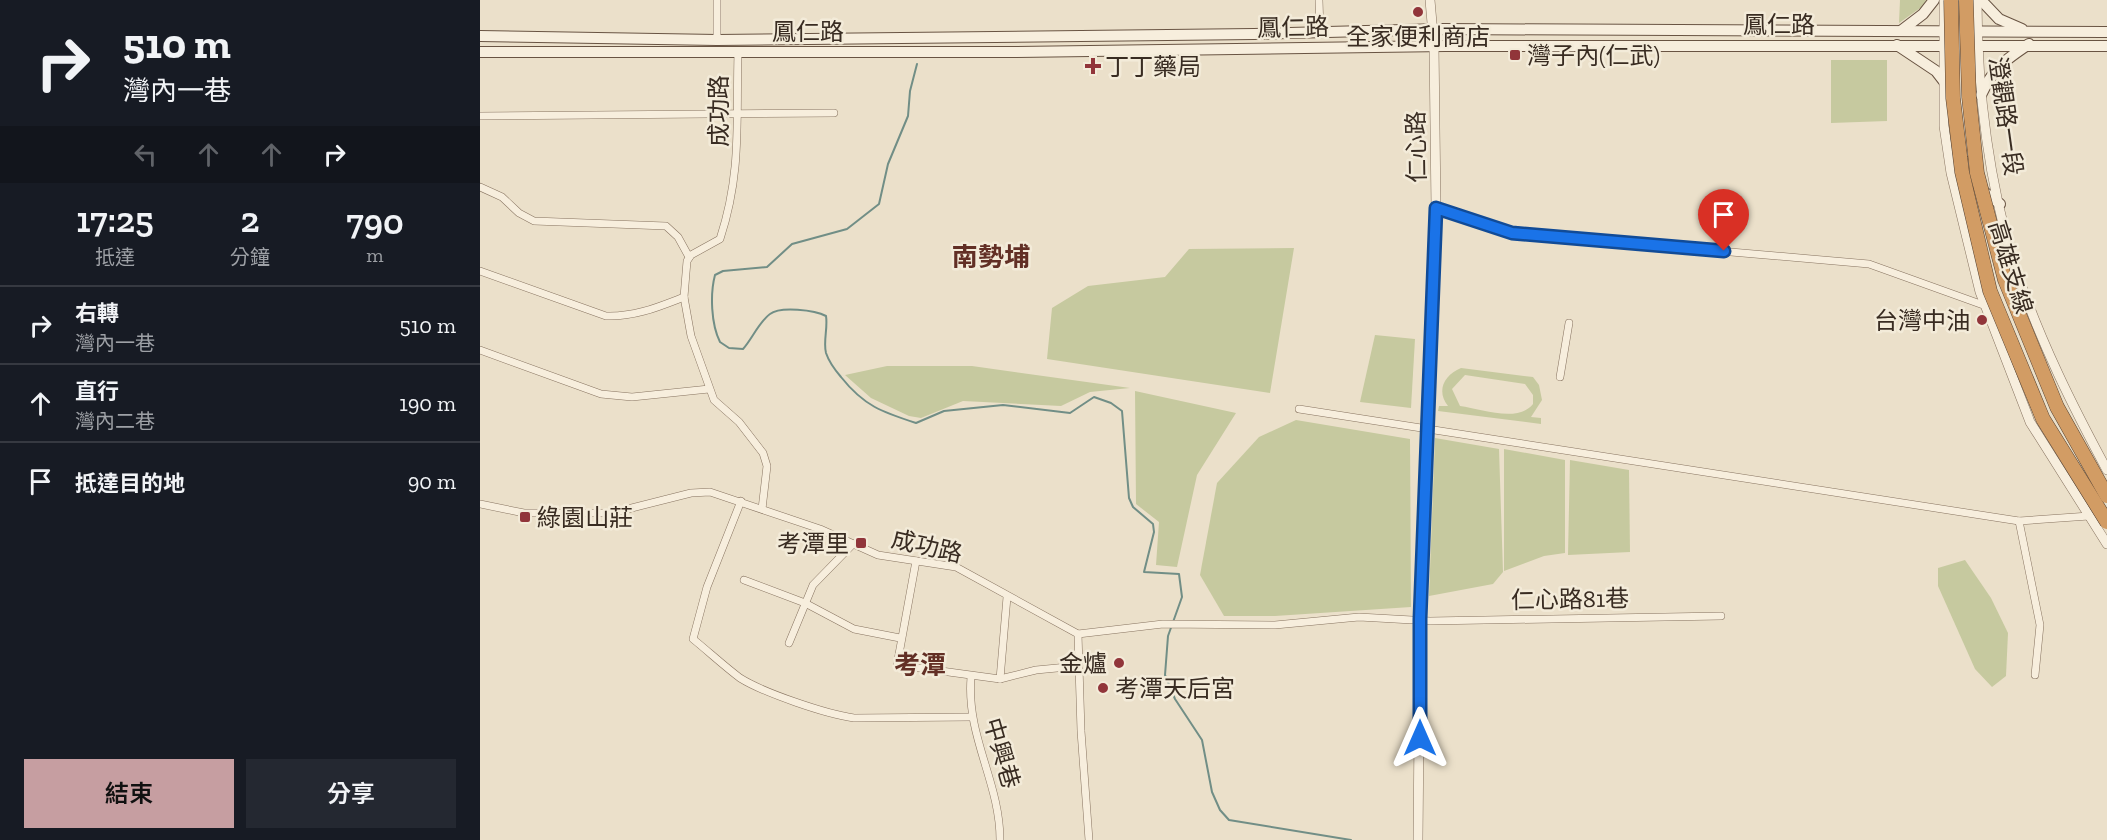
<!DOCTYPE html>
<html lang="zh-TW">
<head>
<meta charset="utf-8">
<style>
  body { margin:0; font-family:"Zilla Slab","Noto Sans TC",serif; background:#242831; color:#f1f3f6; height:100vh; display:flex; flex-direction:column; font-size:22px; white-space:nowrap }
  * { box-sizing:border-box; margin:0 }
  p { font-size:20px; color:#9ea1a6 }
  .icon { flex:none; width:33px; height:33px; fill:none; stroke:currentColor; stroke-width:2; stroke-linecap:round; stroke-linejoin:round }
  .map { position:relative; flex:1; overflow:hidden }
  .details { display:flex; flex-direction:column; background:#171b24; width:480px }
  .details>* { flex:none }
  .banner { background:#171b24; color:#f1f3f6; overflow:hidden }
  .pin { position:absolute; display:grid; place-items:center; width:51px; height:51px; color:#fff; margin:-62px -26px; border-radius:50% 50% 50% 0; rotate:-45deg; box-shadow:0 0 6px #0007 }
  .pin .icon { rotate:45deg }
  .me { position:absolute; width:66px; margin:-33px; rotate:0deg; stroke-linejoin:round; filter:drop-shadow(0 0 4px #0008) }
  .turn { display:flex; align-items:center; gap:21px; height:126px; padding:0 24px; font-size:27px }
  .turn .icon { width:78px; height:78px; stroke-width:2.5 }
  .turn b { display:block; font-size:42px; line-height:51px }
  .lanes { display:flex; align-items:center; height:57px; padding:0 24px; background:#0003; justify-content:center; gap:30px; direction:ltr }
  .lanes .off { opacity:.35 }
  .eta { display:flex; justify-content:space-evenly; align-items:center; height:102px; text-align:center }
  .eta b { font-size:36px; font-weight:600; line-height:42px }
  .action { display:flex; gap:12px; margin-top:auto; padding:12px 24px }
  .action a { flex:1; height:69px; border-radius:0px; background:#c69ea1; color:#111; font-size:24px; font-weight:600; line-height:69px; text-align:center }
  .action a+a { background:#242831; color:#f1f3f6 }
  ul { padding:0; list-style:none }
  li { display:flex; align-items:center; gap:18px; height:78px; padding:0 24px; border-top:2px solid #363941 }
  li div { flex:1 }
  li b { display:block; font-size:22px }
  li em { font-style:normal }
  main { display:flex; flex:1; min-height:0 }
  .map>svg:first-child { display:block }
</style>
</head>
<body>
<main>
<section class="details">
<div class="banner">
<div class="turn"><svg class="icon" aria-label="right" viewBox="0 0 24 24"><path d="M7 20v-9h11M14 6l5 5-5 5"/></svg><div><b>510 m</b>灣內一巷</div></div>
<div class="lanes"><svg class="icon off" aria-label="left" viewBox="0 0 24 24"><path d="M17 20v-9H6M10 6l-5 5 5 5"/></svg><svg class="icon off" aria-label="ahead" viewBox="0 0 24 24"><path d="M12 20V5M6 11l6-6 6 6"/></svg><svg class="icon off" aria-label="ahead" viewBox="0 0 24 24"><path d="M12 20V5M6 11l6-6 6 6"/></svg><svg class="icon" aria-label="right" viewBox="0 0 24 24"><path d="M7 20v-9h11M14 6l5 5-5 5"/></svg></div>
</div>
<div class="eta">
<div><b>17:25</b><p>抵達</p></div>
<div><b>2</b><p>分鐘</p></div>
<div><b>790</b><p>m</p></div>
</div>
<ul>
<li><svg class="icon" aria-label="right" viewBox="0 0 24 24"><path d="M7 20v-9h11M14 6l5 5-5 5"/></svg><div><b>右轉</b><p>灣內一巷</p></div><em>510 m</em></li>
<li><svg class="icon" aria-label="ahead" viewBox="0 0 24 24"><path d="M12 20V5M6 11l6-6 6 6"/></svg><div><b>直行</b><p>灣內二巷</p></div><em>190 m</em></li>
<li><svg class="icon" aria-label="arrive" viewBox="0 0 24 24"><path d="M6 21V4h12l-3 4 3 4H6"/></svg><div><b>抵達目的地</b></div><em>90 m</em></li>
</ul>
<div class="action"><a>結束</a><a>分享</a></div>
</section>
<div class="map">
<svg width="1627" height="840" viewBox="0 0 1627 840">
  <rect width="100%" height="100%" fill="#ebe0ca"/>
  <g fill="#c6c99f" fill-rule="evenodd">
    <polygon points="1420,0 1446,0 1443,6 1419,23"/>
    <polygon points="1351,60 1407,60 1407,121 1351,123"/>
    <polygon points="814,248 790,393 567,359 572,308 608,286 685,277 709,249"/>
    <polygon points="895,335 935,339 931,408 880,402"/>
    <polygon points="407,366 492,366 650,388 610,392 581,406 483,401 441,418 429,416 391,398 365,375"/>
    <path d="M 981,368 L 1053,377 L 1059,385 L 1062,400 L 1051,417 L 1061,418 L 1061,424 L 958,411 L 959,406 L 968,406 C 956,391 964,375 981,368 ZM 985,375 L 1045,384 L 1053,395 L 1053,404 C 1038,423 1001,409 980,406 L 972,389 Z"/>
    <polygon points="655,391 756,413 717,475 697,567 676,565 679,522 656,504"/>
    <polygon points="816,420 930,439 931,607 795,616 744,616 720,575 737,483 779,437"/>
    <polygon points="955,438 1019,449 1023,572 1013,584 949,596"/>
    <polygon points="1024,449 1085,460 1085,553 1064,556 1024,571"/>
    <polygon points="1090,460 1149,470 1150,552 1088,555"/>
    <polygon points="1485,560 1511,598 1528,633 1526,676 1512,687 1495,669 1458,586 1458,568"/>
  </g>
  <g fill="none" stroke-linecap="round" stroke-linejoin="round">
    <path stroke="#718e86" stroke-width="2" d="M 437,64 L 430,91 L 428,116 L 408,164 L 399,204 L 367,229 L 312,244 L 287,267 L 243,271 L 235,275 C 230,294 231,324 240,342 L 249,348 L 263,349 C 272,339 279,322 290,314 C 300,306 335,310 346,316 C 348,328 343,342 346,353 C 349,362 355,370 361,377 C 384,406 402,412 436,423 L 464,411 L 523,405 L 590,413 L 614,397 L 631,403 L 642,411 L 649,498 L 653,507 L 673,524 L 674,532 L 664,572 L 699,574 L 702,597 L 688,636 L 685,675 L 695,699 L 722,740 L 732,792 L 740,810 L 749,820 L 871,840"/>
    <g stroke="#877360" stroke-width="8">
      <g id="minor">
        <polyline points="237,0 237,41"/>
        <polyline points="839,0 840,32"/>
        <path d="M 258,53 C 256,121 262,172 240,239 L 211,255 L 207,261 L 204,297 L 211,336 L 234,400 L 259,422 L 283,453 L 287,466 L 282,509"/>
        <polyline points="0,116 354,113"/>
        <polyline points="0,187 22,197 39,213 54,221 186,226 198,237 209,257"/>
        <polyline points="956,208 1032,233 1389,264 1506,306"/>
        <path d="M 0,271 L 126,316 C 155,317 178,307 204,297"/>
        <polyline points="0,350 121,394 152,397 229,389"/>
        <polyline points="1080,377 1089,323"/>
        <polyline points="819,409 1539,521 1609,516"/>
        <path d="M 261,501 L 227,587 L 213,639 C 229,652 244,666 260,678 C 284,693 346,714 374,718 L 491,717"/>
        <polyline points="0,504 44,513 132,513 211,493 230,492 340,529 398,555 476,567 598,634 683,624 795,625 879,617 950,621 1241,616"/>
        <polyline points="1539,521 1560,625 1555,675"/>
        <polyline points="436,561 417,665 520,679 556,670 598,666"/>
        <polyline points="264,580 325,603 374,629 420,638"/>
        <polyline points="598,634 601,731 609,840"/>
        <polyline points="309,643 333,585 373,544"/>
        <path d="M 491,677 C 486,737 520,782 520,840"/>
        <polyline points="520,679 527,597"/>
      </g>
    </g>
    <g stroke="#877360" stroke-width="10">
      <g id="tertiary">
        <polyline points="1464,0 1464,126 1471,173 1500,292 1550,422 1627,544"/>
        <path d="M 1497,0 C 1497,89 1509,190 1538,275 C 1561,343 1593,407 1627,470"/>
        <polyline points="938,840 940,619 956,208 954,46 950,0"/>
      </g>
    </g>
    <g stroke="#695443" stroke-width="12">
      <g id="secondary">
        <polyline points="1479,0 1479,31 1482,38"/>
        <polyline points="1501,0 1519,19 1542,29"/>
        <polyline points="1422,30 1443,14 1454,0"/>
        <polyline points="0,36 237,40 774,34 962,29 1627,32"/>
        <polyline points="1476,39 1488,151"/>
        <polyline points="1417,45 1456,71 1466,84"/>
        <polyline points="0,52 537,52 965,46 1627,46"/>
        <path d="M 1501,95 C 1514,67 1524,61 1549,44"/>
        <polyline points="1499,188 1520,204"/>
      </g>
    </g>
    <use href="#minor" stroke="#f7eedd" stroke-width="7"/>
    <use href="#tertiary" stroke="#f7eedd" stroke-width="9"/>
    <use href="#secondary" stroke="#f7eedd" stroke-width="10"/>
    <g stroke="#554233" stroke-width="15" stroke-linecap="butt">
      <g id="motorway-bridge">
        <polyline points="1471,0 1473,98 1482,172 1510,291 1563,419 1627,522"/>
        <polyline points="1486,0 1489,97 1497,173 1525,280 1577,407 1627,496"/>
      </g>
    </g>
    <use href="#motorway-bridge" stroke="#d29c64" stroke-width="14"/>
  </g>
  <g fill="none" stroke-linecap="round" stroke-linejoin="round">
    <g stroke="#114b97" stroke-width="15">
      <polyline id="route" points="940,738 940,619 956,208 1032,233 1244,251"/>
    </g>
    <use href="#route" stroke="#1a73e8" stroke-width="10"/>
  </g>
  <g fill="#91353a" stroke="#f3ebd9" stroke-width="2">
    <circle cx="938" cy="12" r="6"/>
    <rect x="1029" y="49" width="12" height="12" rx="3"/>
    <path d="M610 57h6v6h6v6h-6v6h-6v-6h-6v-6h6z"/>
    <circle cx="1502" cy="320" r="6"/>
    <rect x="39" y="511" width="12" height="12" rx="3"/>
    <rect x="375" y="537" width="12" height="12" rx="3"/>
    <circle cx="639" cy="663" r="6"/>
    <circle cx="623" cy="688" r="6"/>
  </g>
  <g text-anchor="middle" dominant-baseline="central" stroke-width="5" stroke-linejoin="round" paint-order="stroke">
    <g font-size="24" fill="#392c22" stroke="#f3ebd9">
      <text x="1299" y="24">鳳仁路</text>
      <text transform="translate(813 27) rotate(-1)">鳳仁路</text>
      <text x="328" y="31">鳳仁路</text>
      <text transform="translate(238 111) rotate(-90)">成功路</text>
      <text transform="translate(1526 116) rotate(82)">澄觀路一段</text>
      <text transform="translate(936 147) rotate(-91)">仁心路</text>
      <text transform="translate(1531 267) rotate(73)">高雄支線</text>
      <text transform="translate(447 546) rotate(13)">成功路</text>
      <text transform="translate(1090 599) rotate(-1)">仁心路81巷</text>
      <text transform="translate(522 753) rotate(74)">中興巷</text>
    </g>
    <g font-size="24" fill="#392c22" stroke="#f3ebd9" text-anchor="start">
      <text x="938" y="36" text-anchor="middle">全家便利商店</text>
      <text x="1047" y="55">灣子內(仁武)</text>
      <text x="625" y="66">丁丁藥局</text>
      <text x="1490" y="320" text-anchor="end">台灣中油</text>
      <text x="57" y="517">綠園山莊</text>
      <text x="369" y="543" text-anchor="end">考潭里</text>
      <text x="627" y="663" text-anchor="end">金爐</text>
      <text x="635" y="688">考潭天后宮</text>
    </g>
    <g font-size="26" font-weight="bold" fill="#622f25" stroke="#f3ebd9">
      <text x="511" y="257">南勢埔</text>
      <text x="440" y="665">考潭</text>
    </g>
  </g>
</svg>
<div class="pin" style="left:1244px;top:251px;background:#d93025"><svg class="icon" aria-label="arrive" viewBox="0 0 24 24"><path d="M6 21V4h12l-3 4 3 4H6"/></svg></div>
<svg class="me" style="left:940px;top:738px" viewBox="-20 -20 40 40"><path d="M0-17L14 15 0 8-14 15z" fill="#1a73e8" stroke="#fff" stroke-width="4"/></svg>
</div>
</main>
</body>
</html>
